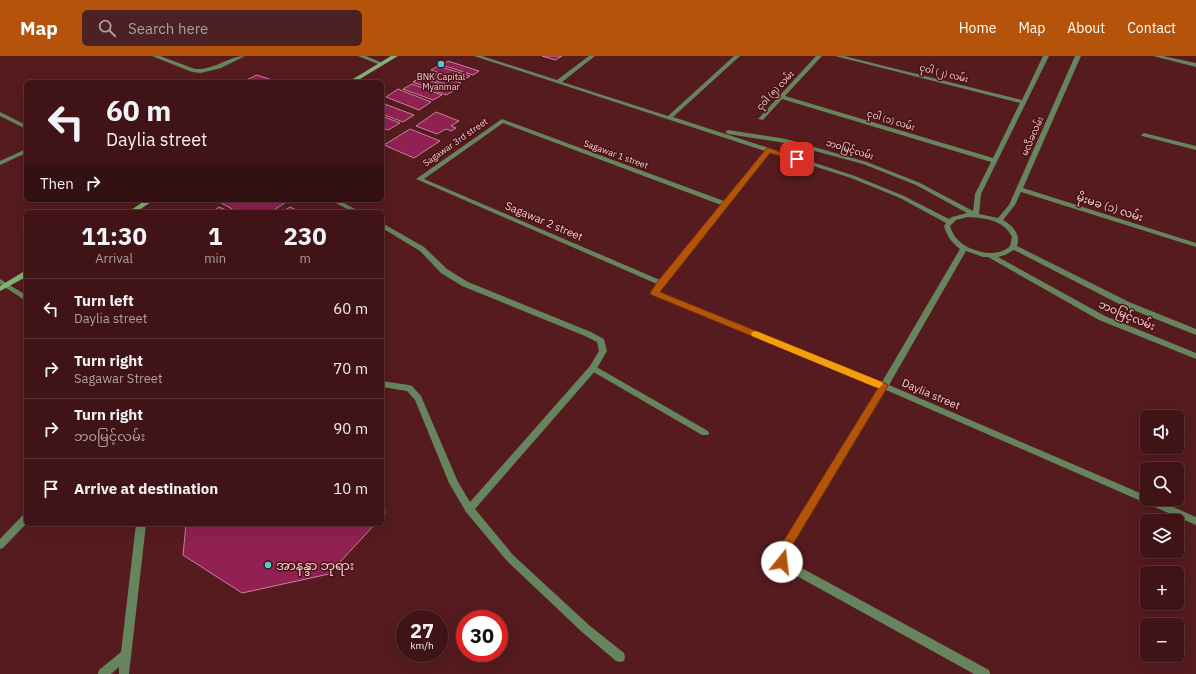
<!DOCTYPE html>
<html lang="en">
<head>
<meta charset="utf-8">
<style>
  body { margin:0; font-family:"IBM Plex Sans","Noto Sans Myanmar",sans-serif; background:#4b2124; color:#f1f3f6; height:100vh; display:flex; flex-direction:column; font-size:15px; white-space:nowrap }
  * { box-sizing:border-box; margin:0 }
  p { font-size:13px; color:#ae9ea1 }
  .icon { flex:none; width:22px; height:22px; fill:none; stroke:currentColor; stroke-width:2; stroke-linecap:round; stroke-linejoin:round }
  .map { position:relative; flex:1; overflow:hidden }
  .panel { position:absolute; left:24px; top:154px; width:360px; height:316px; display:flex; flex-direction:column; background:#401417; border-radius:6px; box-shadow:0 4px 16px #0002,0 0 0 1px #593336 }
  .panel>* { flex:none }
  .guide { position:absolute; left:24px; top:24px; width:360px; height:122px; border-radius:6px; box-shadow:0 4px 16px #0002,0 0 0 1px #593336; background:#401417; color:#f1f3f6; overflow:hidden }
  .controls { position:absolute; left:1140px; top:354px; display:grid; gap:8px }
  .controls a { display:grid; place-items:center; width:44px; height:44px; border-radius:6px; background:#401417; box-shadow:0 4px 16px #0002,0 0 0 1px #593336; font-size:20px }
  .speed { position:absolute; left:396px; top:554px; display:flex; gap:8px; font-size:20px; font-weight:700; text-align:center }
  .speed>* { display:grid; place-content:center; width:52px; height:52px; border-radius:50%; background:#401417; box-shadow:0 4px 16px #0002,0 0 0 1px #593336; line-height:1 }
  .speed small { font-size:10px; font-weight:400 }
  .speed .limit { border:6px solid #d22; background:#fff; color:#111 }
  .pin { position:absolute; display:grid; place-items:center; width:34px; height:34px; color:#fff; margin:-17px; border-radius:8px; box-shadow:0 2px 6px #0006 }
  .me { position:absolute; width:44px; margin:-22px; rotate:16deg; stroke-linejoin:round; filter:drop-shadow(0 0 3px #0008) }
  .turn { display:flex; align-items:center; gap:14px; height:84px; padding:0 16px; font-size:18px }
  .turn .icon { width:52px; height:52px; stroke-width:2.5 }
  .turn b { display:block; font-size:28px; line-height:34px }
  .then { display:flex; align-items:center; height:38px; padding:0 16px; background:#0003; gap:8px; font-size:15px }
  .eta { display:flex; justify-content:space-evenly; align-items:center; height:68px; text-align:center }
  .eta b { font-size:24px; font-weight:800; line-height:28px }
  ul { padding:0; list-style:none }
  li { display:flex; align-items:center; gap:12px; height:60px; padding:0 16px; border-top:1px solid #593336 }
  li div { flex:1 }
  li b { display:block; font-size:15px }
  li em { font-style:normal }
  header { display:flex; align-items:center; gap:24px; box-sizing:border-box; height:56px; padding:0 20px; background:#b45309; color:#fff }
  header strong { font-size:19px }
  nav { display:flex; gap:22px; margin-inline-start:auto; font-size:14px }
  .search { width:280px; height:36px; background:#4b2124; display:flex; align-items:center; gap:10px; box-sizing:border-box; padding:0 14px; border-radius:6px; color:#ae9ea1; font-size:15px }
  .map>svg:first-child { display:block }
</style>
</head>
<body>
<header>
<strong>Map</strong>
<div class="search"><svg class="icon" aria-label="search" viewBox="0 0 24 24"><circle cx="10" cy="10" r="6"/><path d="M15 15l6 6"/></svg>Search here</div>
<nav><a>Home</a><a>Map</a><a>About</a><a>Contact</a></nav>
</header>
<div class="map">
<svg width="1196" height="618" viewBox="0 0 1196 618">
  <rect width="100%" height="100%" fill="#551b1f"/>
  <g fill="#902152" stroke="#c7849a">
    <polygon points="542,0 562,0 555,4"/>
    <polygon points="448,5 479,15 473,19 442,9"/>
    <polygon points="438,10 470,20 462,25 431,14"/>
    <polygon points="430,16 461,27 455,31 423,21"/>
    <polygon points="257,19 278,26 242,26"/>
    <polygon points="421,21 455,34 446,39 413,26"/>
    <polygon points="412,28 442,39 433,44 403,33"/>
    <polygon points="398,33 431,46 419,54 386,41"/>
    <polygon points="382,47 414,59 403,66 382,58"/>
    <polygon points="436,56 459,65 451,70 456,72 451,75 446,73 437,78 416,70"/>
    <polygon points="382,60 400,67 388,74 382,72"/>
    <polygon points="410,73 440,85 414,102 384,89"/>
    <polygon points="227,144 289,144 271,156 238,156 221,147"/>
    <polygon points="219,151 231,156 212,156"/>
    <polygon points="290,151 301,156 282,156"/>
    <polygon points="382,426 385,457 382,460"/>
    <polygon points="186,468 375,468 329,518 242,537 183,499"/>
  </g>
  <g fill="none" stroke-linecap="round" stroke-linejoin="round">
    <g fill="#66845d" fill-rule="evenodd">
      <polygon points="593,309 708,375 709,377 708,379 702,379 590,314 589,312 590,310"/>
      <polygon points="26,458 26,468 3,492 0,493 0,483 23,459"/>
    </g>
    <g fill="#66845d" fill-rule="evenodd">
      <path d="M 152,0 L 160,0 L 195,13 C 216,14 228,0 245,0 L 221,12 L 201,17 L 192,16 Z"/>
      <polygon points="358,0 366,0 385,8 380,9"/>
      <path d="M 474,0 L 482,0 L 557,24 L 589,0 L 595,0 L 562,26 L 668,60 L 734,0 L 740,0 L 673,61 L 855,120 L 904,140 L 949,163 L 952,161 L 967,157 L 916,129 L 863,108 L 785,87 L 728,78 L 725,76 L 728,74 L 786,83 L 867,106 L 920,127 L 973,155 L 975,138 L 991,106 L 782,43 L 763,64 L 758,63 L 816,0 L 822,0 L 785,40 L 993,102 L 1020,47 L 835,0 L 844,0 L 1022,44 L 1043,0 L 1049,0 L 981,138 L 979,158 L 998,162 L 1009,149 L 1075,0 L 1081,0 L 1023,132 L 1196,187 L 1196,191 L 1021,136 L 1015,149 L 1003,164 C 1013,170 1021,178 1017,190 L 1129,246 L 1196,273 L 1196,279 L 1123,250 L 1014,194 L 1005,199 L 998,201 L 1105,260 L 1196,297 L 1196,303 L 1099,264 L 988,201 L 983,201 L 966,195 L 889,329 L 1147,440 L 1147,443 L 1155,443 L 1196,461 L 1196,469 L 886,334 L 787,498 L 787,504 L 989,614 L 990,618 L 974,618 L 786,514 C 778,509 774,503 779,494 L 879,331 L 652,239 L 651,237 L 657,228 L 416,123 L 502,63 L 724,145 L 765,95 ZM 503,67 L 721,149 L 660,224 L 424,123 ZM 770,96 L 851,122 L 900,142 L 946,167 L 944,170 C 947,180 951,186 960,193 L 882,326 L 659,236 L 664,228 ZM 968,161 C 985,162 1004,164 1012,181 L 1010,190 C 997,203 970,196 958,184 C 954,180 952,176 950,170 L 956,164 Z"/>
      <polygon points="1153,0 1163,0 1196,7 1196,11"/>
      <polygon points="0,56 26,69 26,73 0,60"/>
      <polygon points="1144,77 1196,90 1196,94 1142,80 1141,79"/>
      <polygon points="26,93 26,97 0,109 0,105"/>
      <polygon points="330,144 338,144 361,156 353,156"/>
      <polygon points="382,167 424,191 447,213 468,226 591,276 604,283 607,295 596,314 475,453 513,499 590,570 624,597 625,601 624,605 620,606 616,605 582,576 507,505 466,456 449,427 415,344 407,335 382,331 382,325 409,329 412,330 421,340 458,426 470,446 590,310 599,295 597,286 585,280 462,230 441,217 420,195 382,172"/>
      <polygon points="0,223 26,239 26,245 0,228"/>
      <polygon points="136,468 146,468 129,618 119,618 119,611 111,618 98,618 99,614 121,596"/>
    </g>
    <g fill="#82b374" fill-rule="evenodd">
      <polygon points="391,0 398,0 355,26 348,26"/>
      <polygon points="146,144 154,144 136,156 128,156"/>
      <polygon points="23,216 26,216 26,221 0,235 0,230"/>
    </g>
  </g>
  <path fill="#b45309" stroke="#753606" d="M 769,92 L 800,103 L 797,105 L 770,97 L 660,236 L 887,328 L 888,330 L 787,498 L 788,506 L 786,509 L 782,511 L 778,509 C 776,504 775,499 778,494 L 878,332 L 652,239 L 650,237 L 658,225 L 766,93 Z"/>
  <polygon fill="#f59e0b" points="756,275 882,326 883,328 879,332 875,331 752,280 751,278 752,276"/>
  <g fill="#51ccd1" stroke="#491016" stroke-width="1.5">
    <circle cx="441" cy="8" r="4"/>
    <circle cx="268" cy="509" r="4"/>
  </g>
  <g text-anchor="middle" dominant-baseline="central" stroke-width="3" stroke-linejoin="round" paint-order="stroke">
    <g font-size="9" fill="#f6d0d0" stroke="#491016">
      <text transform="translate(944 17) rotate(14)">ငုဝါ (၂) လမ်း</text>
      <text transform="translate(775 34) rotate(-47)">ငုဝါ (၅) လမ်း</text>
      <text transform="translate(891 64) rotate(17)">ငုဝါ (၁) လမ်း</text>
      <text transform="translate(1032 80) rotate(-66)">မလိခလမ်း</text>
      <text transform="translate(455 86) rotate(-35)">Sagawar 3rd street</text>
      <text transform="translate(850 93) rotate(17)">ဘ၀မြင့်လမ်း</text>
      <text transform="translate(616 98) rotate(20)">Sagawar 1 street</text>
    </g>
    <g font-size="9" fill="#f6d0d0" stroke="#491016">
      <text x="441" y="20">BNK Capital<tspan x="441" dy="10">Myanmar</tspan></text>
    </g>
    <g font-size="11" fill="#f6d0d0" stroke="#491016">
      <text transform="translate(1110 151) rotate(18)">မိုးမခ (၁) လမ်း</text>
      <text transform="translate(544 165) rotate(23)">Sagawar 2 street</text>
      <text transform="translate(1127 259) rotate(23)">ဘ၀မြင့်လမ်း</text>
      <text transform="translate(931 338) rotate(23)">Daylia street</text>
    </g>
    <g font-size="13" fill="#f6d0d0" stroke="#491016" text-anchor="start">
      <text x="276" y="509">အာနန္ဒာ ဘုရား</text>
    </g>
  </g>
</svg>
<div class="controls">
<a><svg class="icon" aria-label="sound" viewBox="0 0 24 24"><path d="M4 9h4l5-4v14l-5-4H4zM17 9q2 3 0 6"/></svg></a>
<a><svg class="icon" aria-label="search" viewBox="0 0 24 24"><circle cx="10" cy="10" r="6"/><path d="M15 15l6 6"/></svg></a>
<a><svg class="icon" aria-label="layers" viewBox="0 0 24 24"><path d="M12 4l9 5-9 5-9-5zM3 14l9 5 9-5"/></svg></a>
<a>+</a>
<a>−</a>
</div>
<div class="speed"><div>27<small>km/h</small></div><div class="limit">30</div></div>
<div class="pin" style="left:797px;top:103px;background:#d93025"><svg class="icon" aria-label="arrive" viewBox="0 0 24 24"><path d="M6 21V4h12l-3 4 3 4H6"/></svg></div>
<svg class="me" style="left:782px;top:506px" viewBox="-20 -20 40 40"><circle r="19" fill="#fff"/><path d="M0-13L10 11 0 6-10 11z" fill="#b45309"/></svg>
<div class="guide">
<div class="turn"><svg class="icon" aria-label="left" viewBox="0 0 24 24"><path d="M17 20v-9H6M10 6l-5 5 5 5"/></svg><div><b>60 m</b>Daylia street</div></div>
<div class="then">Then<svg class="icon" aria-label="right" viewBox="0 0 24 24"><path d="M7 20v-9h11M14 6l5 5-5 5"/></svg></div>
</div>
<section class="panel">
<div class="eta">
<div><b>11:30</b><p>Arrival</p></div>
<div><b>1</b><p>min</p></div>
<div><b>230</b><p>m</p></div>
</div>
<ul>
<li><svg class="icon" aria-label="left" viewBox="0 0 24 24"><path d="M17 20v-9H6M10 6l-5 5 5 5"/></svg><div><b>Turn left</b><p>Daylia street</p></div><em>60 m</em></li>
<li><svg class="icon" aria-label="right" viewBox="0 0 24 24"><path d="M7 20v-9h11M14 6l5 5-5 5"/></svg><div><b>Turn right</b><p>Sagawar Street</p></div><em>70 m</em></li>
<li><svg class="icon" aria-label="right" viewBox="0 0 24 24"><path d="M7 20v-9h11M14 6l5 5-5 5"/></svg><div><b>Turn right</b><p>ဘ၀မြင့်လမ်း</p></div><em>90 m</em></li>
<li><svg class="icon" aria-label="arrive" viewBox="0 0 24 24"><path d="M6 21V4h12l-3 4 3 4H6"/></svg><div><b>Arrive at destination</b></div><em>10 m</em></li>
</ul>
</section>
</div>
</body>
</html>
